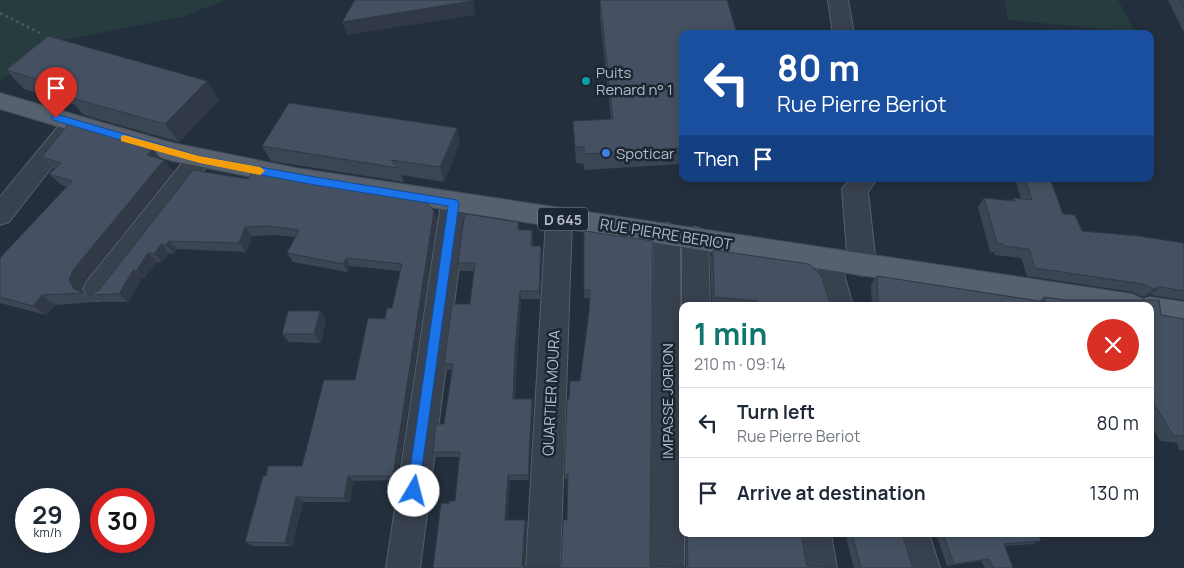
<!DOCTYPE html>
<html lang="en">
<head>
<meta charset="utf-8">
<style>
  body { margin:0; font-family:Manrope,sans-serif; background:#f6f6f7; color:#1f2937; height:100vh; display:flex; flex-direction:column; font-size:19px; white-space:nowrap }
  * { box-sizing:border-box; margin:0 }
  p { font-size:16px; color:#747a83 }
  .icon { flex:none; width:28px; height:28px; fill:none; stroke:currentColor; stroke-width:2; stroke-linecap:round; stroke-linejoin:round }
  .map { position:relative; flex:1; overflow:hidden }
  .details { position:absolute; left:679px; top:302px; width:475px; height:235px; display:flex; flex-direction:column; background:#fff; border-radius:10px; box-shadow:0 2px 12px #0003 }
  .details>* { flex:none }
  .guide { position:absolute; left:679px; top:30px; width:475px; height:152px; border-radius:10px; box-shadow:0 2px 12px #0003; background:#1a4fa0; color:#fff; overflow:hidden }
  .speed { position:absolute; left:15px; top:488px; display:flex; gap:10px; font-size:25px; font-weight:700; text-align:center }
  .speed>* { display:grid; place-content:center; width:65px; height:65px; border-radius:50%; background:#fff; box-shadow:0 2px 12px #0003; line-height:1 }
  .speed small { font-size:12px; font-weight:400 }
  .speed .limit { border:8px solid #d22; background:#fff; color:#111 }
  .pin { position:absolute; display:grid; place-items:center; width:42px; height:42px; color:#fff; margin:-51px -21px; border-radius:50% 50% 50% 0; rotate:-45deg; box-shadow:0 0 5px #0007 }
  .pin .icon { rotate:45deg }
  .me { position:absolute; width:55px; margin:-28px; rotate:8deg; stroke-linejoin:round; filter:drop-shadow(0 0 4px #0008) }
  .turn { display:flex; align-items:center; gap:18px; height:105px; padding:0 15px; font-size:22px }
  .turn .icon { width:65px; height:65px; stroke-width:2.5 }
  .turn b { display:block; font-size:35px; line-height:42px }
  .then { display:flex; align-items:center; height:48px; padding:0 15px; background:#0003; gap:10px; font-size:19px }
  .round { display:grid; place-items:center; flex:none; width:52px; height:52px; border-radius:26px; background:#f6f6f7 }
  .overview { display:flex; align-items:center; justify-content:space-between; height:85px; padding:0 15px }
  h1 { font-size:30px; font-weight:700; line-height:38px; color:#0f766e }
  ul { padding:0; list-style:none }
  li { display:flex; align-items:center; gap:15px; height:70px; padding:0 15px; border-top:1px solid #e0e1e3 }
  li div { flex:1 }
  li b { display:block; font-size:19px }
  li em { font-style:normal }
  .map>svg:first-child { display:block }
</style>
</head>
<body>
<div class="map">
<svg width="1184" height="568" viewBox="0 0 1184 568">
  <rect width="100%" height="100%" fill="#242f3e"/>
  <g fill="#263c3f">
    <polygon points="0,0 225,0 182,17 47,43 0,81"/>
    <polygon points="1004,0 1118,0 1135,32 1008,20"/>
  </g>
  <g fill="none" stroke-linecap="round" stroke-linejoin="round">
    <g stroke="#565f6c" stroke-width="2">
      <g id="minor">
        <polygon points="828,0 848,0 854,34 833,34"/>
        <polygon points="68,122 76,124 80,130 76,136 9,222 0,225 0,197 60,124"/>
        <polygon points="199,150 208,153 211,159 208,165 107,297 97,301 87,297 83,289 87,281 190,153"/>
        <polygon points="850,179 877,179 868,192 876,265 872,273 862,276 852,273 848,265 842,189"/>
        <polygon points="454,193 463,196 467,203 420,568 386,568 441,203 445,196"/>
        <polygon points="559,209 568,212 572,219 560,568 526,568 546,219 550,212"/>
        <polygon points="667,223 676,227 680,234 682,534 684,534 684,568 650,568 654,234 658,227"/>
        <polygon points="695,227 704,230 708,238 710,306 682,307 682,238 686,230"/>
        <path d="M 830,249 L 839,252 L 843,260 L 845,278 L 853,306 L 825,306 C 820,289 812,269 821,252 Z"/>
        <polygon points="797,534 831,534 837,568 803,568"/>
        <polygon points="895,534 929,534 940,568 906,568"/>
      </g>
    </g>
    <g stroke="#414a57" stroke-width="2">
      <polygon id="major" points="0,93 173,143 296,168 1132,294 1143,299 1150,297 1184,302 1184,326 1150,321 1150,306 1056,306 296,186 173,161 0,109"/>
    </g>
    <polyline stroke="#44595c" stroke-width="2.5" stroke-dasharray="3 3" stroke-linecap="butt" points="0,13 40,33"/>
    <use href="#minor" fill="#38414e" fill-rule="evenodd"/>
    <use href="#major" fill="#56606e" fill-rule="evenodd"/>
  </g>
  <g fill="#3b4654">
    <polygon points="600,0 682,34 682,164 584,170 584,164 576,163 573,121 611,119 600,16"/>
    <polygon points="1168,0 1184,0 1184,31 1183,31"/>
    <polygon points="6,70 207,81 219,100 179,142 84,115 75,105 24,89"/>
    <polygon points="457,128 460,143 444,182 401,175 404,182 271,161 262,146"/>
    <polygon points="42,157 162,159 173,171 85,280 81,290 83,293 96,302 55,305 46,315 0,303 0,258 67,187 61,185 49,174 55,169 53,168"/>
    <polygon points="193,170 434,211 437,220 397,480 354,481 350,502 303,502 292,546 253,546 245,542 266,476 302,466 355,380 385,319 392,308 401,271 350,266 347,272 293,262 287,253 295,237 275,235 252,236 246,252 177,249 174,254 169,253 162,262 157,262 144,279 142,278 128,302 99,302 89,295 99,290"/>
    <polygon points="1015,179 1050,179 1063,214 1082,231 1184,243 1184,300 1150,295 1143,297 1132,292 1027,276 1021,258 995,255 994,252 990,252 978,207 984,198 1011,201 1014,198 1021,199"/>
    <polygon points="518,222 520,230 532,230 533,238 533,246 541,246 542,254 540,299 521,299 517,357 515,399 533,405 529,480 510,480 507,520 525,520 527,524 524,567 559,567 561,565 567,520 568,479 565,479 564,475 569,399 580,381 589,312 590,298 584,298 584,231 650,566 686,567 685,534 801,534 807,566 433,568 449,504 455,501 460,457 436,457 433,452 444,424 452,370 447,370 444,364 470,304 474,271 460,271 458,263"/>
    <polygon points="713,250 831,306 720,306 712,305 710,259"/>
    <polygon points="877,276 1039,301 1044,297 1065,300 1159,300 1161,315 1184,319 1184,450 1179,450 1177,443 1160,441 1150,423 1150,306 872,306 871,284"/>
    <polygon points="320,311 326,320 321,343 289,342 282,334"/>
    <polygon points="845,534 902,534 913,568 854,568"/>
    <polygon points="936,534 1038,534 1041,541 1033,544 1004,546 1013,568 985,568 981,561 947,566"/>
  </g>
  <g fill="#303945">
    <polygon points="474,0 475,15 347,35 342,22"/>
    <polygon points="207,81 219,100 179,142 165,124"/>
    <polygon points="457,128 460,143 444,182 440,167"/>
    <polygon points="153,149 162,160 147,155"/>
    <polygon points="164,160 173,171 85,280 81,290 83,293 74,289 69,280 73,270"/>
    <polygon points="434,211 437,220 397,480 393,476"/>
    <polygon points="245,227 252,236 246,252 239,243"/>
    <polygon points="532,230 533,238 532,254 531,246"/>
    <polygon points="169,241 177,249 174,254 166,245"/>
    <polygon points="161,244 169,253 162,262 154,254"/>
    <polygon points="541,246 542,254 540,299 539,291"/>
    <polygon points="148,253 157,262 144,279 136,271"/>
    <polygon points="346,258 350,266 347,272 343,264"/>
    <polygon points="133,270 142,278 128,302 119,294"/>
    <polygon points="1161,287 1150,295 1143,297 1154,289"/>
    <polygon points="520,291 521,299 517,357 514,405 513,399 515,350"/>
    <polygon points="42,295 55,305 46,315 33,306"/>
    <polygon points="320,311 326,320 321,343 314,334"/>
    <polygon points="532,399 533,405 529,480 528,475"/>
    <polygon points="508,475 510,480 507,524 505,520"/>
    <polygon points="348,476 354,481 350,502 344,498"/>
    <polygon points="296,497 303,502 292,546 285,543"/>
    <polygon points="525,520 527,524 524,568 522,565"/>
  </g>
  <g fill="#455162" stroke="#303945">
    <polygon points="355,0 472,0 472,1 342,22"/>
    <polygon points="600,0 727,0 737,34 682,34 682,148 584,154 584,147 575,147 573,121 613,119"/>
    <polygon points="1180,0 1184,0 1184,7"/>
    <polygon points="48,36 207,81 165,124 68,97 73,90 6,70"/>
    <polygon points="289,103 457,128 440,167 391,160 398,168 262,146"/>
    <polygon points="69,123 153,149 147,155 164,160 73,270 69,280 74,289 84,293 42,295 33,306 0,297 0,258 72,181 49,174 61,163 42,157"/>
    <polygon points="193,170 248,179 253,171 424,200 434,211 393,476 348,476 344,498 296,497 285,543 245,542 263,476 266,476 268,466 302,466 324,380 355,380 368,318 385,319 387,308 392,308 402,264 346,258 343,264 287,253 299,230 269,226 245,227 239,243 169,241 166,245 161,244 154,254 148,253 136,271 133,270 119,294 89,295 99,290"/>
    <polygon points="1025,179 1050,179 1063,214 1075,215 1082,231 1138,236 1184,243 1184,291 1161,287 1154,289 1143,284 1035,268 1029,249 1003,246 1002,244 997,243 984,198 1015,201 1014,198 1032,200"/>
    <polygon points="466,214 518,222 518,230 532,230 531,246 541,246 539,291 520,291 515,350 513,399 532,399 528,475 508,475 505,520 525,520 522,565 524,567 559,567 561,565 563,520 567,520 568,474 564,475 567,399 569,399 570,381 580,381 589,312 590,290 584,290 584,231 653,241 650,566 686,567 688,565 687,534 801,534 807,566 833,567 833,568 433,568 441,503 449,504 449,501 455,501 460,452 433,452 436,424 444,424 453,364 444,364 452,304 470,304 475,263 458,263 464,218"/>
    <polygon points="713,250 809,264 821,275 831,306 757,306 757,301 714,297"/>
    <polygon points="877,276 1045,302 1044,297 1065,300 1159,300 1161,315 1184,319 1184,436 1173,435 1150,397 1150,306 878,306"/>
    <polygon points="288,311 320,311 314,334 282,334"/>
    <polygon points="852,534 902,534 913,568 861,568"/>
    <polygon points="943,534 1038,534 1041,541 1004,544 1013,568 994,568 989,559 954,564"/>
  </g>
  <polygon fill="#1a73e8" stroke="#114b97" points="56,114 199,156 315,177 457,200 459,203 418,496 414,498 409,496 407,491 448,206 315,185 199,163 53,120 51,118"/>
  <polygon fill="#f59e0b" points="124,135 199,156 260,167 265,171 260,175 199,163 121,141 121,136"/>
  <circle fill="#0f9aa8" stroke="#1d2633" stroke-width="2" cx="586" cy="81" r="5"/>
  <circle fill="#3f7fe0" stroke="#1d2633" stroke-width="2" cx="606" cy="153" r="5"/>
  <g text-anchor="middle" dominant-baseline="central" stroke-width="5" stroke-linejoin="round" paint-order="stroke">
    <rect fill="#1d2633" stroke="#878f9c" stroke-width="1" x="538" y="207.5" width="50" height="23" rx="4"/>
    <g font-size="14" font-weight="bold" fill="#b4bcc9">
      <text x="563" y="219">D 645</text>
    </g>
    <g font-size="15" fill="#b4bcc9" stroke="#1d2633" text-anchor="start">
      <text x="596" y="72">Puits<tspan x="596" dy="17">Renard n° 1</tspan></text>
      <text x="616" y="153">Spoticar</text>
    </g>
    <g font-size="15" fill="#b4bcc9" stroke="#1d2633">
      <text transform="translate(666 234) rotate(9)">RUE PIERRE BERIOT</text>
      <text transform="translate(551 393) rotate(-87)">QUARTIER MOURA</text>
      <text transform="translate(667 401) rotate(-90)">IMPASSE JORION</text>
    </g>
  </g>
</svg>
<div class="speed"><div>29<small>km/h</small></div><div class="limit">30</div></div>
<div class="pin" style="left:56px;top:118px;background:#d93025"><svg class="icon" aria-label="arrive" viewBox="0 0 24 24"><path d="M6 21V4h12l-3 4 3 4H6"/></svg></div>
<svg class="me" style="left:414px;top:491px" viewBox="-20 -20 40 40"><circle r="19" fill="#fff"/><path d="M0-13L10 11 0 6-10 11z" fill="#1a73e8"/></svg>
<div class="guide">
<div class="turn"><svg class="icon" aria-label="left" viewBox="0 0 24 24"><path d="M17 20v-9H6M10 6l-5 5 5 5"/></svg><div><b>80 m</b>Rue Pierre Beriot</div></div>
<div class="then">Then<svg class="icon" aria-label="arrive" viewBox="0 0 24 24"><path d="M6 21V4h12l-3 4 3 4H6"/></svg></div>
</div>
<section class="details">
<div class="overview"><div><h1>1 min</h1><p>210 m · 09:14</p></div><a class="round" style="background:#d93025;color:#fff"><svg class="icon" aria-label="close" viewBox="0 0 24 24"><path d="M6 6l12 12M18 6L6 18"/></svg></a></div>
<ul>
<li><svg class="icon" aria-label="left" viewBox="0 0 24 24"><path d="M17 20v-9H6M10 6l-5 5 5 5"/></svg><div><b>Turn left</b><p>Rue Pierre Beriot</p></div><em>80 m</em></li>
<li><svg class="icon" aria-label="arrive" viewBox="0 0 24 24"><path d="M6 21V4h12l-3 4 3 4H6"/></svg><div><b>Arrive at destination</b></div><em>130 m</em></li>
</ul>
</section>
</div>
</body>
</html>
